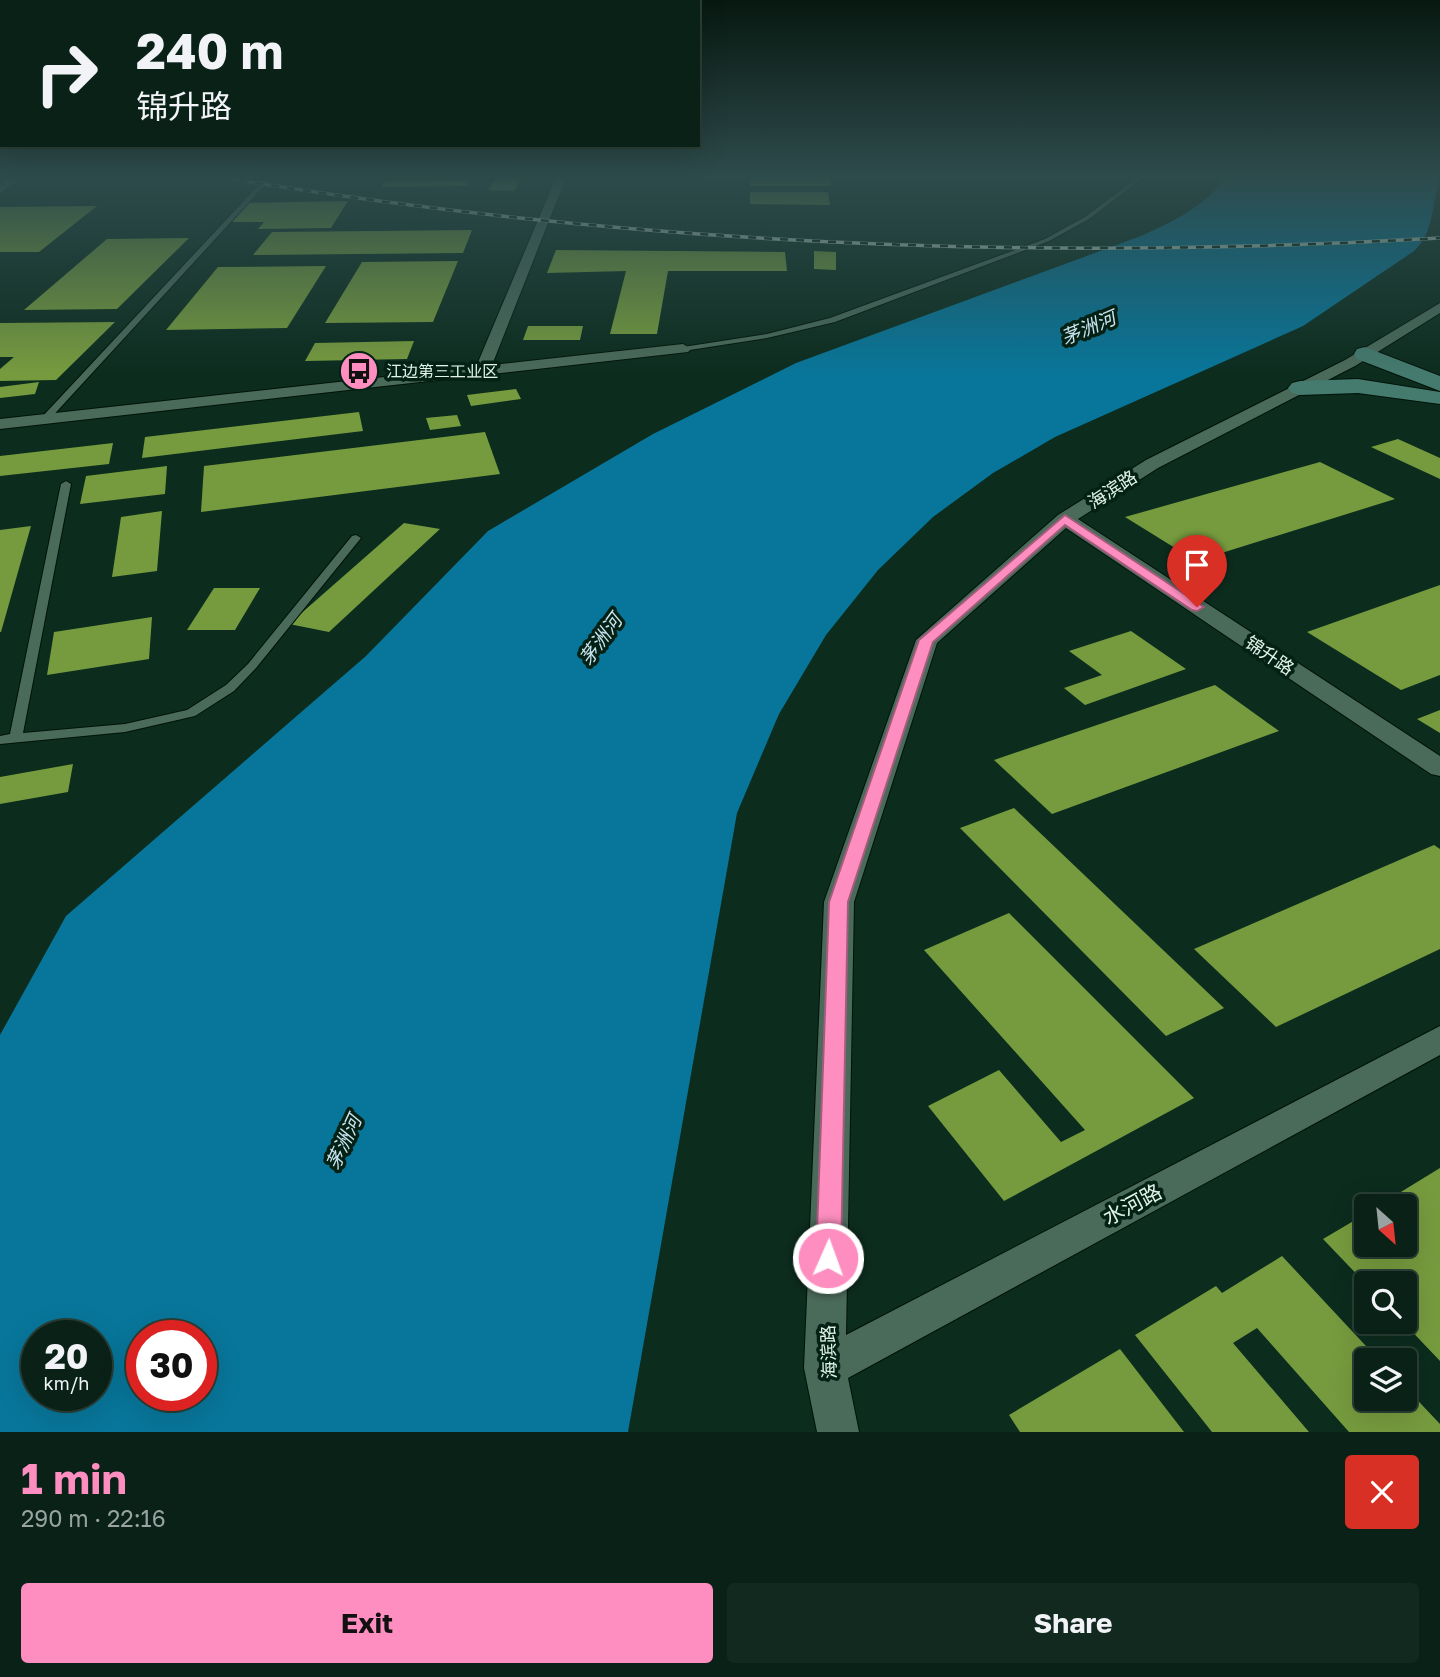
<!DOCTYPE html>
<html lang="en">
<head>
<meta charset="utf-8">
<style>
  body { margin:0; font-family:"Golos Text","Noto Sans SC",sans-serif; background:#12291f; color:#f1f3f6; height:100vh; display:flex; flex-direction:column; font-size:26px; white-space:nowrap }
  * { box-sizing:border-box; margin:0 }
  p { font-size:23px; color:#99a3a1 }
  .icon { flex:none; width:38px; height:38px; fill:none; stroke:currentColor; stroke-width:2; stroke-linecap:round; stroke-linejoin:round }
  .map { position:relative; height:1432px; overflow:hidden }
  .side { display:flex; flex-direction:column; background:#092116; flex:1 }
  .side>* { flex:none }
  .guide { position:absolute; left:0px; top:0px; width:700px; height:147px; box-shadow:0 7px 28px #0002,0 0 0 2px #293e35; background:#092116; color:#f1f3f6; overflow:hidden }
  .needle { width:46px; rotate:153deg }
  .tools { position:absolute; left:1354px; top:1194px; display:grid; gap:14px }
  .tools a { display:grid; place-items:center; width:63px; height:63px; border-radius:7px; background:#092116; box-shadow:0 7px 28px #0002,0 0 0 2px #293e35; font-size:35px }
  .speed { position:absolute; left:21px; top:1320px; display:flex; gap:14px; font-size:35px; font-weight:700; text-align:center }
  .speed>* { display:grid; place-content:center; width:91px; height:91px; border-radius:50%; background:#092116; box-shadow:0 7px 28px #0002,0 0 0 2px #293e35; line-height:1 }
  .speed small { font-size:18px; font-weight:400 }
  .speed .limit { border:10px solid #d22; background:#fff; color:#111 }
  .pin { position:absolute; display:grid; place-items:center; width:60px; height:60px; color:#fff; margin:-72px -30px; border-radius:50% 50% 50% 0; rotate:-45deg; box-shadow:0 0 7px #0007 }
  .pin .icon { rotate:45deg }
  .me { position:absolute; width:77px; margin:-38px; rotate:2deg; stroke-linejoin:round; filter:drop-shadow(0 0 5px #0008) }
  .turn { display:flex; align-items:center; gap:24px; height:147px; padding:0 21px; font-size:32px }
  .turn .icon { width:91px; height:91px; stroke-width:2.5 }
  .turn b { display:block; font-size:49px; line-height:60px }
  .round { display:grid; place-items:center; flex:none; width:74px; height:74px; border-radius:7px; background:#12291f }
  .headline { display:flex; align-items:center; justify-content:space-between; height:119px; padding:0 21px }
  h1 { font-size:42px; font-weight:700; line-height:52px; color:#fd8ebf }
  .primary-button { display:flex; gap:14px; margin-top:auto; padding:14px 21px }
  .primary-button a { flex:1; height:80px; border-radius:7px; background:#fd8ebf; color:#111; font-size:28px; font-weight:700; line-height:80px; text-align:center }
  .primary-button a+a { background:#12291f; color:#f1f3f6 }
  .map>svg:first-child { display:block }
</style>
</head>
<body>
<div class="map">
<svg width="1440" height="1432" viewBox="0 0 1440 1432">
  <rect width="100%" height="100%" fill="#0c2c1e"/>
  <path fill="#08769a" fill-rule="evenodd" d="M 1228,175 L 1440,175 C 1432,201 1435,232 1414,251 L 1303,326 L 1055,437 L 993,473 L 933,517 L 878,570 L 826,635 L 779,714 L 737,813 L 628,1432 L 0,1432 L 0,1035 L 66,916 L 366,656 L 488,531 L 653,434 L 796,363 L 1141,236 C 1174,221 1206,206 1228,175 ZM 37,1335 L 96,1335 L 96,1395 L 37,1395 ZM 142,1335 L 201,1335 L 201,1395 L 142,1395 Z"/>
  <g fill="#769b3e">
    <polygon points="290,175 437,175 437,177 286,179"/>
    <polygon points="498,175 523,175 514,191 488,190"/>
    <polygon points="750,175 829,176 831,186 750,186"/>
    <polygon points="469,180 467,186 381,187 385,181"/>
    <polygon points="750,192 828,192 830,205 750,204"/>
    <polygon points="348,201 331,228 258,229 264,222 231,222 247,203"/>
    <polygon points="97,206 39,252 0,252 0,207"/>
    <polygon points="472,230 463,253 253,255 272,232"/>
    <polygon points="189,238 117,309 24,310 107,239"/>
    <polygon points="556,250 785,252 787,271 668,271 657,334 610,334 626,271 547,273"/>
    <polygon points="814,251 836,252 836,270 814,269"/>
    <polygon points="458,261 433,322 325,323 362,262"/>
    <polygon points="326,266 287,328 166,330 218,267"/>
    <polygon points="115,322 56,380 0,381 0,369 14,357 0,357 0,323"/>
    <polygon points="528,326 583,326 580,340 523,340"/>
    <polygon points="414,341 407,359 305,361 315,343"/>
    <polygon points="39,382 35,394 0,398 0,387"/>
    <polygon points="516,389 521,399 471,406 467,395"/>
    <polygon points="359,412 363,431 142,458 145,437"/>
    <polygon points="457,415 461,426 430,430 426,418"/>
    <polygon points="485,432 500,474 201,512 204,466"/>
    <polygon points="1398,439 1440,458 1440,479 1371,447"/>
    <polygon points="113,443 109,464 0,476 0,456"/>
    <polygon points="1320,462 1395,499 1196,561 1125,517"/>
    <polygon points="167,466 165,494 80,504 86,476"/>
    <polygon points="162,511 157,571 112,577 121,517"/>
    <polygon points="404,523 440,529 329,632 289,624"/>
    <polygon points="31,526 1,632 0,632 0,530"/>
    <polygon points="1440,585 1440,675 1401,690 1307,632"/>
    <polygon points="214,588 260,588 235,630 187,630"/>
    <polygon points="152,617 149,659 47,675 54,632"/>
    <polygon points="1131,631 1186,669 1085,705 1064,688 1102,675 1069,651"/>
    <polygon points="1215,685 1279,731 1052,814 994,760"/>
    <polygon points="1440,710 1440,733 1417,719"/>
    <polygon points="73,764 68,792 0,804 0,777"/>
    <polygon points="1014,808 1224,1008 1166,1036 960,828"/>
    <polygon points="1434,845 1440,849 1440,949 1276,1027 1194,949"/>
    <polygon points="1009,913 1194,1098 1004,1201 928,1106 999,1070 1061,1142 1085,1130 924,950"/>
    <polygon points="1440,1168 1440,1361 1402,1321 1405,1321 1405,1283 1367,1283 1367,1285 1323,1239 1367,1213 1367,1244 1405,1244 1405,1206 1378,1206"/>
    <polygon points="1282,1256 1379,1360 1367,1360 1367,1398 1405,1398 1405,1387 1440,1424 1440,1432 1349,1432 1257,1328 1233,1343 1309,1432 1212,1432 1135,1335 1216,1286 1222,1293"/>
    <polygon points="1120,1349 1184,1432 1020,1432 1009,1415"/>
  </g>
  <g fill="none" stroke-linecap="round" stroke-linejoin="round">
    <g stroke="#001309" stroke-width="2">
      <g id="lane">
        <polygon points="268,175 274,175 48,421 42,421 42,417"/>
        <polygon points="1141,175 1147,175 1089,219 1049,241 835,322 767,338 683,351 679,349 683,347 767,334 830,318 1045,239 1085,217"/>
        <polygon points="66,481 71,484 23,733 125,724 187,710 226,685 248,664 352,536 356,535 361,538 256,668 234,691 195,716 125,732 0,744 0,736 10,734 61,484"/>
      </g>
    </g>
    <g stroke="#001309" stroke-width="2">
      <g id="street">
        <polygon points="16,175 28,175 0,193 0,185"/>
        <polygon points="557,175 567,175 492,365 683,344 691,349 688,352 0,429 0,419 476,367"/>
        <polygon points="1440,303 1440,313 1355,366 1158,468 1078,519 1440,756 1440,776 1431,774 1066,528 937,643 854,902 846,1335 1440,1026 1440,1055 848,1378 859,1432 817,1432 804,1368 824,902 916,640 1058,515 1146,460 1345,360"/>
      </g>
    </g>
    <g stroke="#001309" stroke-width="2">
      <g id="secondary">
        <polygon points="1365,347 1440,376 1440,391 1357,359 1354,354 1357,349"/>
        <polygon points="1358,379 1440,392 1440,404 1358,393 1300,395 1292,393 1288,388 1292,383 1300,381"/>
      </g>
    </g>
    <use href="#lane" fill="#4a6a5a" fill-rule="evenodd"/>
    <use href="#street" fill="#4a6a5a" fill-rule="evenodd"/>
    <use href="#secondary" fill="#457a6e" fill-rule="evenodd"/>
    <g stroke="#bfd4c9" stroke-width="3.5">
      <path id="rail" d="M 208,175 C 614,244 1029,262 1440,238"/>
    </g>
    <use href="#rail" stroke="#032215" stroke-width="2.5" stroke-dasharray="8" stroke-linecap="butt"/>
  </g>
  <linearGradient id="sky" x2="0" y2="1"><stop stop-color="#071810"/><stop offset="0.47" stop-color="#2e4b4c"/><stop offset="1" stop-color="#2e4b4c" stop-opacity="0"/></linearGradient>
  <rect width="1440" height="375" fill="url(#sky)"/>
  <polygon fill="#fd8ebf" stroke="#a45c7c" stroke-width="2" points="1065,515 1204,607 1197,611 1192,610 1065,525 933,642 848,902 841,1258 837,1267 828,1270 819,1267 816,1258 829,902 919,640"/>
  <defs>
    <g id="bus-disc" transform="scale(2.0125)"><circle r="9.5" fill="#fd8ebf" stroke="#032215"/><path d="M-5-6H5V4H4V6H2V4H-2V6H-4V4H-5ZM-3.5-4V0h7V-4ZM-3.5 1.2v1.5H-2V1.2ZM2 1.2v1.5H3.5V1.2Z" fill="#111"/></g>
  </defs>
  <g fill-rule="evenodd">
    <use href="#bus-disc" x="359" y="371"/>
  </g>
  <g text-anchor="middle" dominant-baseline="central" stroke-width="7" stroke-linejoin="round" paint-order="stroke">
    <g font-size="16" fill="#e1f3e9" stroke="#032215" text-anchor="start">
      <text x="386" y="371">江边第三工业区</text>
    </g>
    <g font-size="18" fill="#e1f3e9" stroke="#032215">
      <text transform="translate(1112 489) rotate(-33)">海滨路</text>
      <text transform="translate(1270 655) rotate(34)">锦升路</text>
      <text transform="translate(828 1352) rotate(-92)">海滨路</text>
    </g>
    <g font-size="19" font-style="italic" fill="#cce5f1" stroke="#032215">
      <text transform="translate(1088 327) rotate(-23)">茅洲河</text>
      <text transform="translate(600 639) rotate(-54)">茅洲河</text>
      <text transform="translate(343 1142) rotate(-65)">茅洲河</text>
    </g>
    <g font-size="21" fill="#e1f3e9" stroke="#032215">
      <text transform="translate(1132 1204) rotate(-28)">水河路</text>
    </g>
  </g>
</svg>
<div class="tools">
<a><svg class="needle" viewBox="-14 -14 28 28"><path d="M0-13l5 13h-10z" fill="#e53935"/><path d="M0 13l5-13h-10z" fill="#99a3a1"/></svg></a>
<a><svg class="icon" aria-label="search" viewBox="0 0 24 24"><circle cx="10" cy="10" r="6"/><path d="M15 15l6 6"/></svg></a>
<a><svg class="icon" aria-label="layers" viewBox="0 0 24 24"><path d="M12 4l9 5-9 5-9-5zM3 14l9 5 9-5"/></svg></a>
</div>
<div class="speed"><div>20<small>km/h</small></div><div class="limit">30</div></div>
<div class="pin" style="left:1197px;top:607px;background:#d93025"><svg class="icon" aria-label="arrive" viewBox="0 0 24 24"><path d="M6 21V4h12l-3 4 3 4H6"/></svg></div>
<svg class="me" style="left:828px;top:1258px" viewBox="-20 -20 40 40"><circle r="17" fill="#fd8ebf" stroke="#fff" stroke-width="3"/><path d="M0-11L8 9 0 5-8 9z" fill="#fff"/></svg>
<div class="guide">
<div class="turn"><svg class="icon" aria-label="right" viewBox="0 0 24 24"><path d="M7 20v-9h11M14 6l5 5-5 5"/></svg><div><b>240 m</b>锦升路</div></div>
</div>
</div>
<section class="side">
<div class="headline"><div><h1>1 min</h1><p>290 m · 22:16</p></div><a class="round" style="background:#d93025;color:#fff"><svg class="icon" aria-label="close" viewBox="0 0 24 24"><path d="M6 6l12 12M18 6L6 18"/></svg></a></div>
<div class="primary-button"><a>Exit</a><a>Share</a></div>
</section>
</body>
</html>
